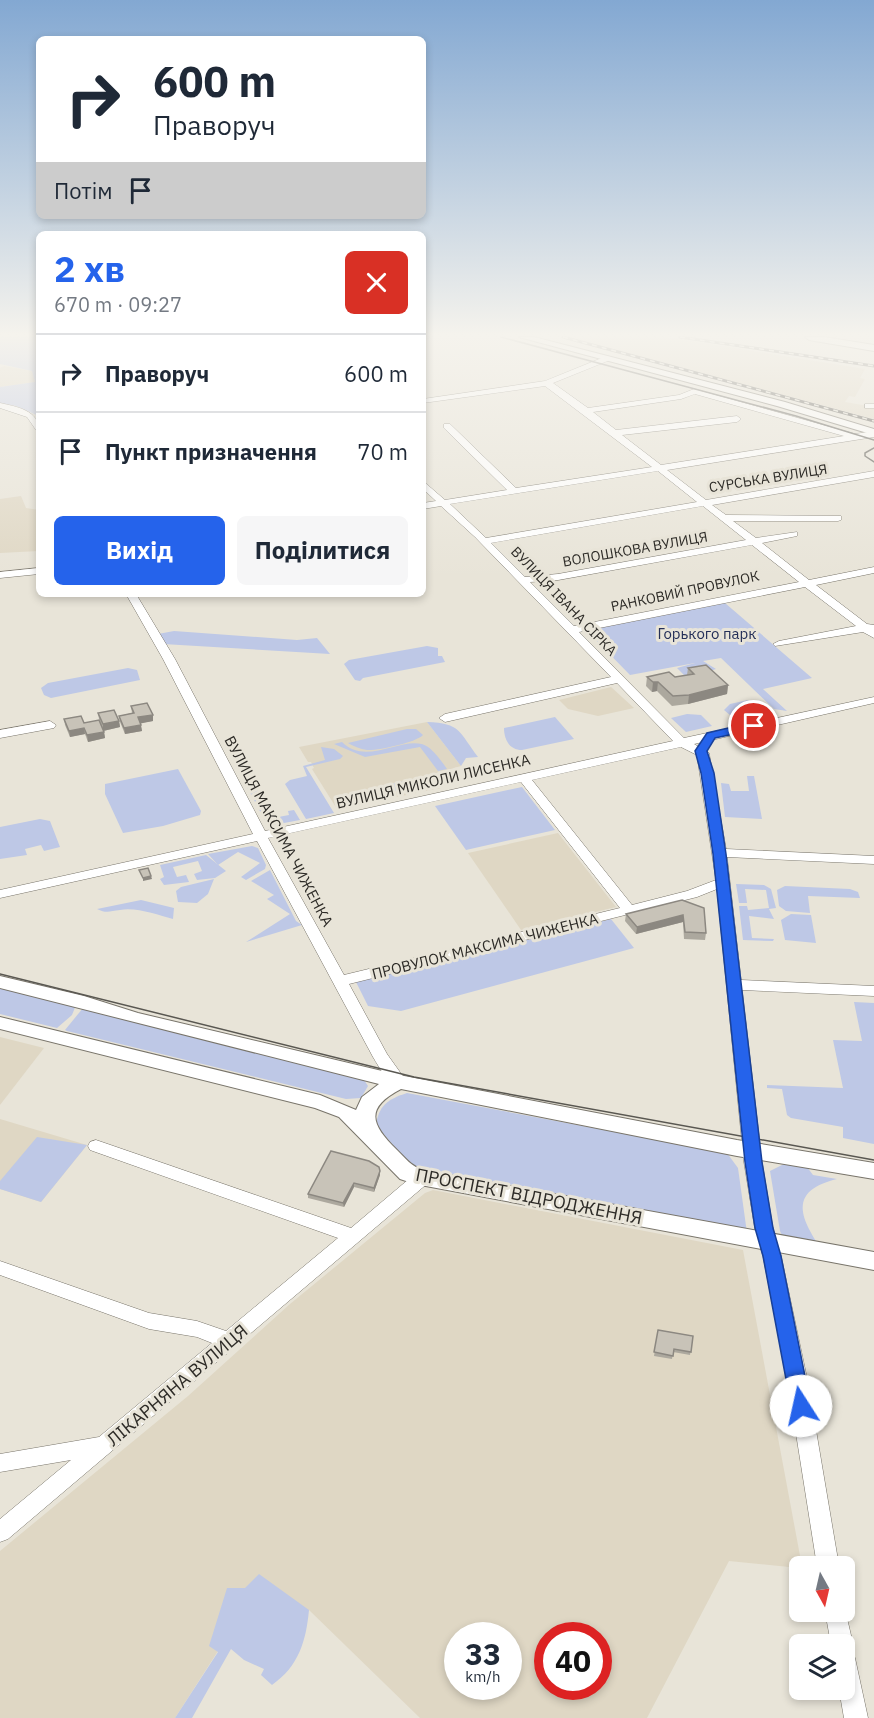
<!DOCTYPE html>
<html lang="uk">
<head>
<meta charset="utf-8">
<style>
  body { margin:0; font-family:"IBM Plex Sans",sans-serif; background:#f6f6f7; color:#1f2937; height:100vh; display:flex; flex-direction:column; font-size:22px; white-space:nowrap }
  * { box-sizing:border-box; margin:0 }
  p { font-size:20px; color:#747a83 }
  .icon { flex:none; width:33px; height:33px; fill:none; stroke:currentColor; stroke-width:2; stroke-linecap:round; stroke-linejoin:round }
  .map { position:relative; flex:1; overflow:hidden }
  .panel { position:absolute; left:36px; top:231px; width:390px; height:366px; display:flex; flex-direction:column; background:#fff; border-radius:9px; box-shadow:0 3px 9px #0003 }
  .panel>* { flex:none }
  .banner { position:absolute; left:36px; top:36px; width:390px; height:183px; border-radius:9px; box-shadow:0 3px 9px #0003; background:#fff; color:#1f2937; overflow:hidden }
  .needle { width:39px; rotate:172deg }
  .tools { position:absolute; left:789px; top:1556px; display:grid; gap:12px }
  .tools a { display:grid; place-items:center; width:66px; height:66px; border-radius:9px; background:#fff; box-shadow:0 3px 9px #0003; font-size:30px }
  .speed { position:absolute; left:444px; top:1622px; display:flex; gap:12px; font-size:30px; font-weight:700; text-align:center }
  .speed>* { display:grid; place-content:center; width:78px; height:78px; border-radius:50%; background:#fff; box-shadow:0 3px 9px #0003; line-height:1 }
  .speed small { font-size:15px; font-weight:400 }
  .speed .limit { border:9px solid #d22; background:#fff; color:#111 }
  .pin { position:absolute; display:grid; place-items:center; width:51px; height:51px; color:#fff; margin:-26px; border:3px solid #fff; border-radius:50%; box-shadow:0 2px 6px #0007 }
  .me { position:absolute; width:66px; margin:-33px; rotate:350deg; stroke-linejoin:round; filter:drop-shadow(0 0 4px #0008) }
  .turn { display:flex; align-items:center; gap:21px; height:126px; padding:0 18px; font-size:27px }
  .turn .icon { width:78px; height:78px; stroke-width:2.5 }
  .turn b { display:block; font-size:42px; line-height:51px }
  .then { display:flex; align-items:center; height:57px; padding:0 18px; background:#0003; gap:12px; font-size:22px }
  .round { display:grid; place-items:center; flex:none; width:63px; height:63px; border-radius:9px; background:#f6f6f7 }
  .overview { display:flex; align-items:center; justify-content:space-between; height:102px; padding:0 18px }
  h1 { font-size:36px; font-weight:700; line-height:45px; color:#2563eb }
  .cta { display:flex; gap:12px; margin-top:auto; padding:12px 18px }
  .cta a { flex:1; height:69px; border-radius:9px; background:#2563eb; color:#fff; font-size:24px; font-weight:700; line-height:69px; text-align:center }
  .cta a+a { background:#f6f6f7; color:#1f2937 }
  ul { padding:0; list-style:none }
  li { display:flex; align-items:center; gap:18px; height:78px; padding:0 18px; border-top:2px solid #e0e1e3 }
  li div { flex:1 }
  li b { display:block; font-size:22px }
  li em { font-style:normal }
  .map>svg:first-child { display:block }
</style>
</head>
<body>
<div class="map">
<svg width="874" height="1718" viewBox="0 0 874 1718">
  <rect width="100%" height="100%" fill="#e8e4d8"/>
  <g fill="#dfd7c4" fill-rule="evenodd">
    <polygon points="565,337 666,337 865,369 860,378 865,379 855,397 849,396 845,402 874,407 874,419"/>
    <polygon points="4,366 32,371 35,382 0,387 0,368"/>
    <polygon points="21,496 26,508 39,510 39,551 0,553 0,499"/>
    <polygon points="611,687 634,708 598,716 568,709 559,700"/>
    <polygon points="427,722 461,766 430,775 441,788 337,809 312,769 314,768 311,762 308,762 299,747"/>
    <polygon points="558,833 616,907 521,930 468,853"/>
    <polygon points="0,1037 44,1048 0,1105"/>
    <polygon points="0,1119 87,1145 41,1202 0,1189"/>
    <path d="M 433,1190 L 743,1250 L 801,1561 L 799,1568 L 729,1561 L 647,1718 L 420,1718 L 309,1610 L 218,1651 L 175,1718 L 0,1718 L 0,1551 L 188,1396 L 290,1304 L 425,1193 ZM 458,1635 L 508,1635 L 508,1686 L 458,1686 ZM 548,1635 L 598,1635 L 598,1686 L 548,1686 Z"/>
  </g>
  <g fill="#bec8e6">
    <polygon points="0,337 39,337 39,416 16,406 0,403 0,387 35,382 32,371 0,364"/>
    <polygon points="725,603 812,678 763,689 787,711 774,709 721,658 703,661 716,669 687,678 677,668 695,663 630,675 586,630"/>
    <polygon points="174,631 297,640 317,638 330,654 163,644 158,634"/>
    <polygon points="427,646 438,648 438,656 442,656 445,662 363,678 360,681 355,680 344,664 349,660"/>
    <polygon points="128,668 137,670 140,680 51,698 44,695 41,688 48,683"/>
    <polygon points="748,700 763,711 763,715 737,721 724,710 730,704"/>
    <polygon points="687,714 701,715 712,726 686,732 671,718"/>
    <path d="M 555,717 L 574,739 L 522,750 C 509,750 504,739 504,728 Z"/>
    <path d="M 427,722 C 461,723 459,732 478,757 L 466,758 L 461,766 Z"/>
    <path d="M 407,729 L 416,729 L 423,735 C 417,742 377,751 367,750 C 360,749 353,746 348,743 Z"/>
    <path d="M 342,742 C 367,768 407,732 428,747 C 435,752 443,763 447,769 L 438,771 L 420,747 L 365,757 L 334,744 Z"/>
    <polygon points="321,747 334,749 343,756 340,759 306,767 334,813 306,819 285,784 290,780 307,776 303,766 325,760"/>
    <polygon points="178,769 201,811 200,815 163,826 123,833 105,794 105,784"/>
    <polygon points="747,776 754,776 762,819 725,817 721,783 729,784 731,791 749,791"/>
    <polygon points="250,777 273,818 289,815 288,811 294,810 300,820 268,826 242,778"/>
    <polygon points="425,777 433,778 433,780 427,784 385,793 380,786"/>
    <polygon points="522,787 555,830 466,850 435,806"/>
    <polygon points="40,819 50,821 60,847 44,851 41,845 25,849 27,855 0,859 0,827"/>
    <polygon points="252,846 258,848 266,865 265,869 246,880 241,877 260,863 238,852 218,865 208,854"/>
    <polygon points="206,855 226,871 215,878 197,880 194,874 202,871 198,861 173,867 177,877 186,875 189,882 164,885 160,879 164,877 160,865"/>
    <polygon points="270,870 296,921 302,925 246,942 290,914 267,899 274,895 251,881"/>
    <polygon points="214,879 208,894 197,903 178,902 176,891 181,887"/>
    <polygon points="736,884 764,885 771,889 776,908 769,909 774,919 749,916 752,938 774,939 773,941 743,940 739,906 747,906 748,910 769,908 766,890 745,889 747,903 739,903"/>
    <polygon points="785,886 850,889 858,892 860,898 808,896 810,913 786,911 779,906 777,890"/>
    <path d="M 141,900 L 174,908 L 173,919 C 157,915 137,907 120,910 C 110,911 107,914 97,909 Z"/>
    <polygon points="791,914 811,915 816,943 785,940 781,920"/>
    <polygon points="611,919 634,948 401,1011 368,1006 356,982"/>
    <polygon points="0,988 76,1005 72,1015 57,1028 0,1014"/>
    <polygon points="854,1002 874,1003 874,1144 843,1138 843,1127 791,1118 787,1115 782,1089 767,1088 767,1085 843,1088 833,1040 862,1041"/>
    <polygon points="83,1008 364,1080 368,1086 361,1098 346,1099 67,1031 65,1030"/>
    <path d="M 407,1093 L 727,1153 L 738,1168 L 747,1233 L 421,1170 L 411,1165 L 376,1126 C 378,1106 388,1099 407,1093 Z"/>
    <polygon points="37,1137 87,1145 41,1202 0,1189 0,1181"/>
    <path d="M 786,1163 L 807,1167 L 813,1175 L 837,1179 C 792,1190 797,1213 820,1247 L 784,1240 L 780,1231 L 770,1171 Z"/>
    <path d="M 259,1574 L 309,1610 C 306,1641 299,1666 272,1685 L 261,1675 L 264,1669 L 244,1660 L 231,1649 L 192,1718 L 175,1718 L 218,1652 L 209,1646 L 227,1588 L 245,1588 Z"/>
  </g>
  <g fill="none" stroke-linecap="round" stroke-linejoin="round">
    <g stroke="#78746a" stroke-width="1">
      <g id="minor">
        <polygon points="423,337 430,337 423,340"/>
        <path d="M 607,356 L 611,358 L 610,360 L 553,383 L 588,408 L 679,395 L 694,389 L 855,434 L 874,431 L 874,437 L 667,470 L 706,500 L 874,471 L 874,477 L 712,505 L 726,515 L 841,516 L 841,520 L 838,521 L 733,521 L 756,538 L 797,532 L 797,536 L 762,543 L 809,580 L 874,567 L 874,573 L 816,585 L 867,624 L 874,625 L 874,638 L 863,632 L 775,646 L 773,644 L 779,641 L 856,626 L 805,587 L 579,632 L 684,738 L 874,697 L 874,703 L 694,744 L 709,753 L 726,849 L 874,856 L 874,864 L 727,857 L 741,980 L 874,986 L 874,996 L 742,990 L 762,1162 L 773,1229 L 781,1256 L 808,1383 L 839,1566 L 817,1566 L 788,1383 L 763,1256 L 755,1229 L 744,1162 L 717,889 L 697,897 L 349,984 L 387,1054 L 407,1082 L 405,1086 C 390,1090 380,1068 373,1057 L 257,841 L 0,898 L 0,890 L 253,834 L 163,659 L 126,594 L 136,594 L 175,659 L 265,831 L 673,741 L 617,683 L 445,722 L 439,718 L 445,714 L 611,677 L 475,537 L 441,506 L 423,509 L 423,503 L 436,501 L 423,489 L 423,481 L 445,500 L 507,490 L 444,428 L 444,424 L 450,424 L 516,488 L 652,467 L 545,386 L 423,403 L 423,399 L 545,381 ZM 695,394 L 844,436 L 661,465 L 622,435 L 737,422 L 741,419 L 737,416 L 616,430 L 593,412 L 681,399 ZM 658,471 L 697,502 L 486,538 L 450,504 ZM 703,506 L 746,540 L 558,574 L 525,577 L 491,543 ZM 752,545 L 799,582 L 574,626 L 530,582 L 558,580 ZM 681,747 L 697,755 L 716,880 L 687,891 L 632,905 L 532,780 ZM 521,782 L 620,908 L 344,975 L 268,838 Z"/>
        <path d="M 0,403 C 17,407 39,410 39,431 L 36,430 L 27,417 L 0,408 Z"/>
        <rect x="865" y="404" width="9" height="4"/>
        <polygon points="39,568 39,574 0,578 0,572"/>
        <polygon points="50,721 56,725 54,728 0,738 0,730"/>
        <polygon points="96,1140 351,1228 416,1173 422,1172 428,1173 431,1178 428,1183 8,1539 0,1542 0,1519 71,1460 0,1472 0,1454 99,1437 212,1343 197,1337 149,1329 0,1275 0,1261 149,1313 197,1321 226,1331 338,1238 90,1150 88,1146 90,1142"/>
        <polygon points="844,1605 853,1644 851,1650 855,1658 868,1718 844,1718 839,1689 844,1689 844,1644 831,1644 825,1611 844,1611"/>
      </g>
    </g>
    <g stroke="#78746a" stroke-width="2">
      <g id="major">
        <polygon points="519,337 534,337 785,402 874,429 874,435 777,406"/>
        <polygon points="805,337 824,337 874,345 874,351 809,340"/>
        <path d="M 0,976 L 84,996 L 138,1013 L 399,1075 L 737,1140 L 874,1163 L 874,1179 L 737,1156 L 401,1089 C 364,1108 371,1125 397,1150 C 405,1158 412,1167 423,1170 L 874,1252 L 874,1270 L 415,1184 L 400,1179 L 339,1117 L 315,1108 L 0,1029 L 0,1017 L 320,1095 L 356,1110 L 362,1097 L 379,1084 L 0,988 Z"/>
      </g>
    </g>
    <use href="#minor" fill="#fff" fill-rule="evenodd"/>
    <use href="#major" fill="#fff" fill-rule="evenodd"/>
    <g stroke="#595751" stroke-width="1.5">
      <polyline points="501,337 796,416 874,440"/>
      <polyline points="874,448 865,453 865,456 874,462"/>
      <polyline points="0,974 414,1077 874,1160"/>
    </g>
    <g stroke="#595751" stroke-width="3">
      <g id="rail">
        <polyline points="563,337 874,421"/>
        <polyline points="680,337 874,366"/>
      </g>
    </g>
    <use href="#rail" stroke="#e8e4d8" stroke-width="1.5" stroke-dasharray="5" stroke-linecap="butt"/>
  </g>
  <g fill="#aca89e">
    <polygon points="688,668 728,685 727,694 688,704 672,706 657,691 652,692 646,686 647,677 675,677 687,675"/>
    <polygon points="131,706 153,715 153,721 140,723 142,731 125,734 120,722 119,716 132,713"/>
    <polygon points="98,713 119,721 120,727 103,731 99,719"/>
    <polygon points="64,719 84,723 104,732 105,738 88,742 85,734 70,737 65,725"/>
    <polygon points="682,900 706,933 705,940 684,939 683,922 636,934 625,921 626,914"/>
    <polygon points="380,1171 380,1175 374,1192 354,1187 344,1207 308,1198 308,1194"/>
    <polygon points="658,1330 693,1336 690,1355 673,1352 672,1359 654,1356"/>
  </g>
  <g fill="#8c8881">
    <polygon points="653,682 658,682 657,691 652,692"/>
    <polygon points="728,685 727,694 688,704 689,695"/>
    <polygon points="153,715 153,721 138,724 138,717"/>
    <polygon points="119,721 120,727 103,731 103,724"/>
    <polygon points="141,725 142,731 125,734 124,728"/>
    <polygon points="84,728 85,734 70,737 69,731"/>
    <polygon points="104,732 105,738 88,742 87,735"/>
    <polygon points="151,876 152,879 143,881 143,878"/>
    <polygon points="683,915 683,922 636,934 637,927"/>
    <polygon points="380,1171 380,1175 374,1192 374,1188"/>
    <polygon points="354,1183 354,1187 344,1207 343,1203"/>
  </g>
  <g fill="#c8c3b8" stroke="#8c8881" stroke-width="1.5">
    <polygon points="706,665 728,685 689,695 673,696 658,682 653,682 647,677 669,672 675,677 694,674 688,668"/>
    <polygon points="147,703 153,715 138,717 141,725 124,728 119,716 134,713 131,706"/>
    <polygon points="114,710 119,721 103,724 98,713"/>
    <polygon points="81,716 84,723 99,720 104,732 87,735 84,728 69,731 64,719"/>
    <polygon points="148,868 151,876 143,878 139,870"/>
    <polygon points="682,900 704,908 706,933 685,932 683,915 637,927 626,914"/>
    <polygon points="331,1151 369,1161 379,1167 380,1171 374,1188 354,1183 343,1203 308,1194"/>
    <polygon points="658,1330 693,1336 691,1352 674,1349 673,1356 654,1352"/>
  </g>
  <linearGradient id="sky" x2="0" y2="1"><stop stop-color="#83a8d2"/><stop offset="0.58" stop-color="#f5f3ed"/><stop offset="1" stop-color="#f5f3ed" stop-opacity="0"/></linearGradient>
  <rect width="874" height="577" fill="url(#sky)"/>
  <polygon fill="#2563eb" stroke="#184099" stroke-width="1.5" points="754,722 758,723 758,729 715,738 707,751 714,773 726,854 762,1162 773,1228 781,1256 811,1406 808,1412 801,1414 794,1412 791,1406 763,1256 755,1228 745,1162 713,854 701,773 695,751 707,733"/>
  <g text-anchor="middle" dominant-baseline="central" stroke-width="6" stroke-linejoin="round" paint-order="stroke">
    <g font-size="14" fill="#2d2b27" stroke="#e8e4d8">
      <text transform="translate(768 478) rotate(-9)">СУРСЬКА ВУЛИЦЯ</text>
      <text transform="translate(635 549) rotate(-10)">ВОЛОШКОВА ВУЛИЦЯ</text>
      <text transform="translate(685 591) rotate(-12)">РАНКОВИЙ ПРОВУЛОК</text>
      <text transform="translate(564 601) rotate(46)">ВУЛИЦЯ ІВАНА СІРКА</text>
    </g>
    <g font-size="15" fill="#242f58" stroke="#e8e4d8">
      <text x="707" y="633">Горького парк</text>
    </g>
    <g font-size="15" fill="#2d2b27" stroke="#e8e4d8">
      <text transform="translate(433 781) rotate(-13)">ВУЛИЦЯ МИКОЛИ ЛИСЕНКА</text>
      <text transform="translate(279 831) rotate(62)">ВУЛИЦЯ МАКСИМА ЧИЖЕНКА</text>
      <text transform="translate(485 946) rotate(-14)">ПРОВУЛОК МАКСИМА ЧИЖЕНКА</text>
    </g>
    <g font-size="18" fill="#2d2b27" stroke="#e8e4d8">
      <text transform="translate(529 1196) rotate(11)">ПРОСПЕКТ ВІДРОДЖЕННЯ</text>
      <text transform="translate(177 1385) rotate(-40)">ЛІКАРНЯНА ВУЛИЦЯ</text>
    </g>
  </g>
</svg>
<div class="tools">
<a><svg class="needle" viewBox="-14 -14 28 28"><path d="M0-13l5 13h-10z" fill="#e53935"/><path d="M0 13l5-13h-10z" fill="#747a83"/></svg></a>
<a><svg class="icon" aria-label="layers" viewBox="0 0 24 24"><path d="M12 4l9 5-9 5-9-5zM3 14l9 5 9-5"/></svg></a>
</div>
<div class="speed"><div>33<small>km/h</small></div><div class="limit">40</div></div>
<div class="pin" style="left:754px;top:726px;background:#d93025"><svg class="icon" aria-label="arrive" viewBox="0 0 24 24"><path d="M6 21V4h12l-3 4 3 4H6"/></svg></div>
<svg class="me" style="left:801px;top:1406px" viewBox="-20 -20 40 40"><circle r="19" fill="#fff"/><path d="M0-13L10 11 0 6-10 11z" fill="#2563eb"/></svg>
<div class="banner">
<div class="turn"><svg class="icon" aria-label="right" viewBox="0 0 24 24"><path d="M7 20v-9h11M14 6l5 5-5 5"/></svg><div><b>600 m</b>Праворуч</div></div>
<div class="then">Потім<svg class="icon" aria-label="arrive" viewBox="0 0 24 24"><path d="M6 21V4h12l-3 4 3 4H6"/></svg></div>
</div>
<section class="panel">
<div class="overview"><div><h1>2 хв</h1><p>670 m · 09:27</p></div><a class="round" style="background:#d93025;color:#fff"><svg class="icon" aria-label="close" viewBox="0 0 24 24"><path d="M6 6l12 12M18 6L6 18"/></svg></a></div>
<ul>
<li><svg class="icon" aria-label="right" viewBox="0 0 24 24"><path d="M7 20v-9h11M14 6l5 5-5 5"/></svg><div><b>Праворуч</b></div><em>600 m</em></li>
<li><svg class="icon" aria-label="arrive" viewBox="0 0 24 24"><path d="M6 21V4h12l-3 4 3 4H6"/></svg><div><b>Пункт призначення</b></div><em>70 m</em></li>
</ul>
<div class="cta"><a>Вихід</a><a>Поділитися</a></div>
</section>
</div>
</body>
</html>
